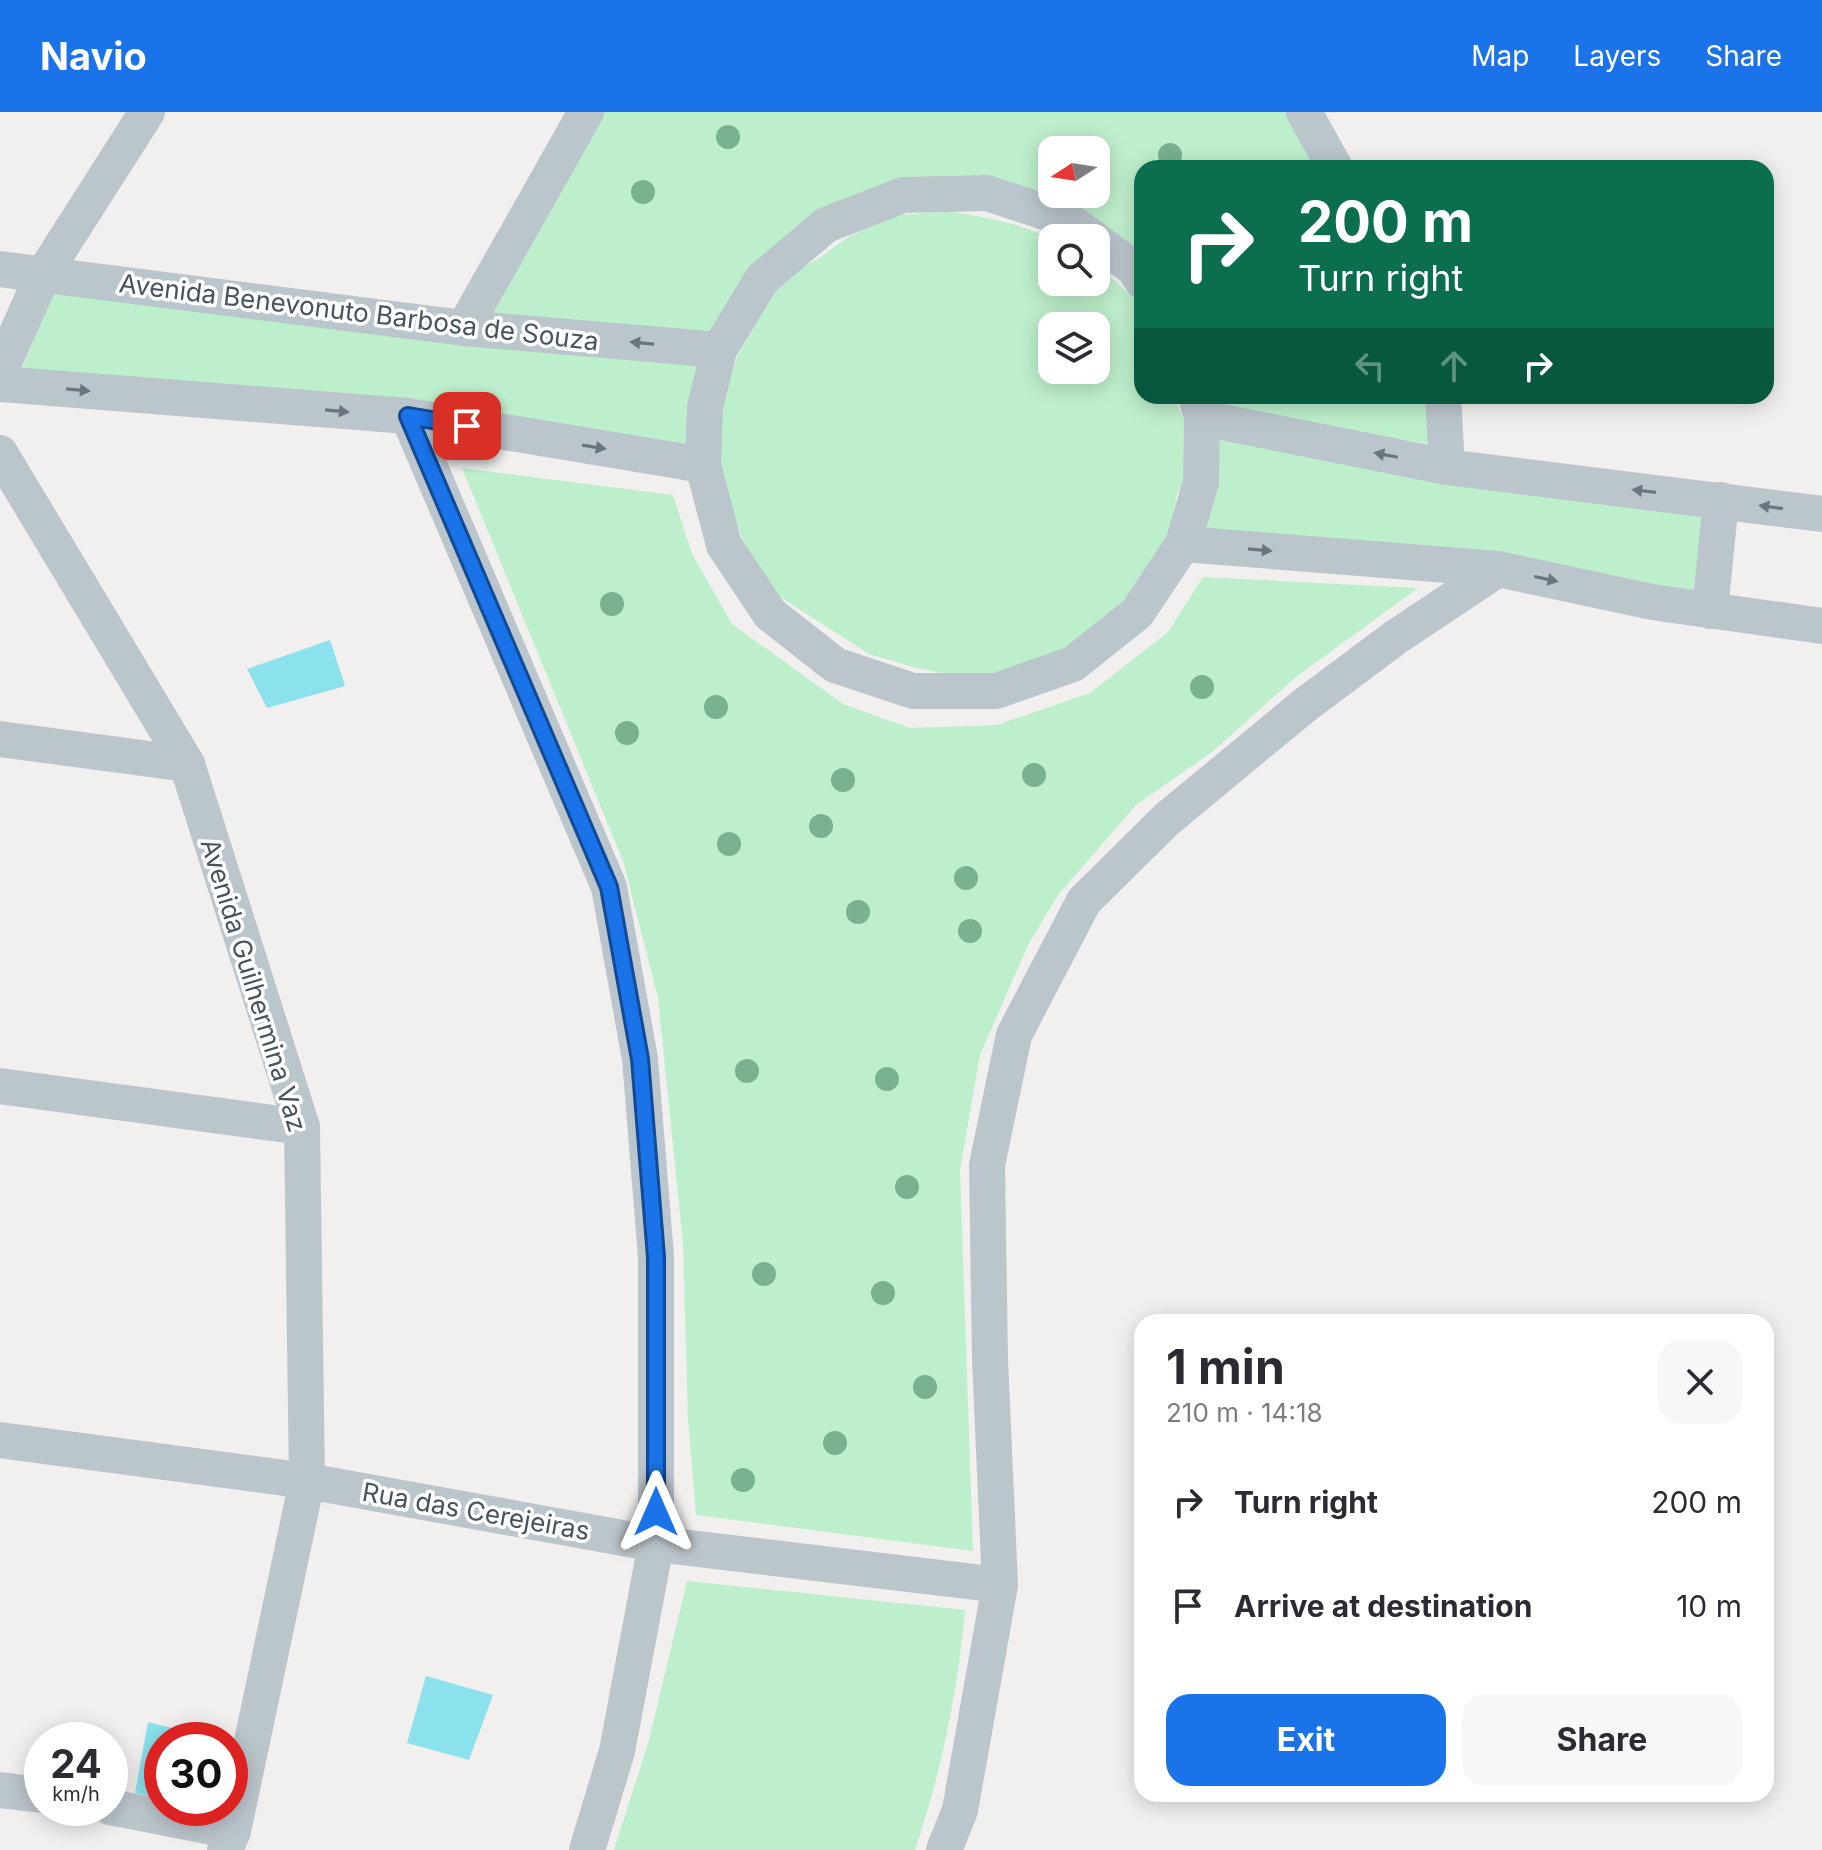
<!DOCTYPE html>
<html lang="en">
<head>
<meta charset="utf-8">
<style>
  body { margin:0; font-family:Inter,sans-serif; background:#f7f7f7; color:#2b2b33; height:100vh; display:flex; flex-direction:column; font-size:30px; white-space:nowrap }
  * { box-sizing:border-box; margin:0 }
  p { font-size:26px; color:#7c7c81 }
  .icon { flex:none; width:44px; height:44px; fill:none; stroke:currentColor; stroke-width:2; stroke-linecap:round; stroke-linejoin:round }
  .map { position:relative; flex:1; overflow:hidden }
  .panel { position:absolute; left:1134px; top:1202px; width:640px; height:488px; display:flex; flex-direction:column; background:#fff; border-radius:24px; box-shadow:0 4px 20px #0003 }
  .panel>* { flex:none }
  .top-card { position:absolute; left:1134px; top:48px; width:640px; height:244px; border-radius:24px; box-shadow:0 4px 20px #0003; background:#0b6e4f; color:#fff; overflow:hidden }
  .needle { width:52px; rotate:258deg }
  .controls { position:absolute; left:1038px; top:24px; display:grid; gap:16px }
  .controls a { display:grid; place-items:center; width:72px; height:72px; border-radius:16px; background:#fff; box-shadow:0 4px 20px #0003; font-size:40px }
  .speed { position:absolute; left:24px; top:1610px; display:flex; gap:16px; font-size:40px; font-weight:700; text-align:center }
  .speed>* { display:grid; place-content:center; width:104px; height:104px; border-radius:50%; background:#fff; box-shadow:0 4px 20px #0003; line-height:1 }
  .speed small { font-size:20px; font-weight:400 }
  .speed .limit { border:12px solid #d22; background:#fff; color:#111 }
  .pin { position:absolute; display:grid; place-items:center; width:68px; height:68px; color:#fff; margin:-34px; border-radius:16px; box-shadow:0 4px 12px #0006 }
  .me { position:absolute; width:88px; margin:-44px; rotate:0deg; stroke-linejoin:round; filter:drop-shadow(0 0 6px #0008) }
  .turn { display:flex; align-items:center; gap:28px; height:168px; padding:0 32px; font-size:36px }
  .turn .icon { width:104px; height:104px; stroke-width:2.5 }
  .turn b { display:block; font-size:56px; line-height:68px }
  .lanes { display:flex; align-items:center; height:76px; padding:0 32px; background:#0003; justify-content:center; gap:40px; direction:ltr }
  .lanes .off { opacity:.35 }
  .round { display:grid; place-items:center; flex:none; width:84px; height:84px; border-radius:24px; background:#f7f7f7 }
  .summary { display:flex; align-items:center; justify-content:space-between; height:136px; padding:0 32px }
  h1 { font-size:48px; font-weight:700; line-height:60px }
  .cta { display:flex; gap:16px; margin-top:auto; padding:16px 32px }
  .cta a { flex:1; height:92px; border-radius:24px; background:#1a73e8; color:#fff; font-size:32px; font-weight:700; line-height:92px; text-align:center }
  .cta a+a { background:#f7f7f7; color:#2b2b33 }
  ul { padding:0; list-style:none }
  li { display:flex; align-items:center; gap:24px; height:104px; padding:0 32px }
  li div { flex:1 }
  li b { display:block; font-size:30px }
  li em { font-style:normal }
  header { display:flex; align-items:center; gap:48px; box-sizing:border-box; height:112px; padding:0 40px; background:#1a73e8; color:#fff }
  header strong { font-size:38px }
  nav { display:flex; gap:44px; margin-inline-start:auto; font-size:28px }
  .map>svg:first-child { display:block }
</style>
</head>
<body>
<header>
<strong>Navio</strong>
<nav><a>Map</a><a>Layers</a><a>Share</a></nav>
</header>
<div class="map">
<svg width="1822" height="1738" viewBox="0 0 1822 1738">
  <rect width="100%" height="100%" fill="#f2efef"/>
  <g fill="#beefcc" fill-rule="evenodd">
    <path d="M 602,0 L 1286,0 L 1318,56 L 1142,56 L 1142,145 L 904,66 L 710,225 L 484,204 ZM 1052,38 L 1096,38 L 1096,82 L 1052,82 Z"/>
    <path d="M 949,99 C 985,106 1020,110 1052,128 L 1052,170 L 1096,170 L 1096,151 L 1142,194 L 1142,284 L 1174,284 L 1186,314 L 1185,368 L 1177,382 L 1168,424 L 1124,488 L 1085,524 L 1031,554 L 979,563 L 946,562 L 913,555 L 869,542 L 774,481 L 743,428 L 721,369 L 720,295 L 737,245 L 781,168 L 821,145 L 845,127 L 890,104 ZM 1052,214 L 1096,214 L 1096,258 L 1052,258 Z"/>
    <polygon points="54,179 699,254 686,296 690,336 21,258"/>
    <polygon points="1214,284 1428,284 1428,332 1217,295"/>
    <polygon points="1218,324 1704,400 1695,482 1202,421"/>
    <polygon points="462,356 673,383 692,442 732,512 843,592 910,616 997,613 1090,581 1168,520 1203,465 1418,476 1296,565 1212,640 1136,693 1058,783 1028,833 980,943 960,1058 973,1439 696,1403 688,1307 683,1132 658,886 623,749"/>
    <path d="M 687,1469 L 965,1498 C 958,1579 941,1661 915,1738 L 614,1738 L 649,1628 Z"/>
  </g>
  <g fill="#8be1ec">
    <polygon points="330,528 345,574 267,596 247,557"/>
    <polygon points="426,1564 493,1583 469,1648 407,1631"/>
    <polygon points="148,1610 211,1626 162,1628 162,1686 135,1681"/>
  </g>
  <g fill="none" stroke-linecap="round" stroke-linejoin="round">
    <g stroke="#bbc5cc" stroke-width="36">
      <polyline points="1304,0 1335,56"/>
      <polyline points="1093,126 1066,107 987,81 903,83 826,113 762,167 719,238 705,295 703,353 724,433 770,502 835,553 913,579 996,579 1073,552 1137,501 1183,432 1201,370 1202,306 1196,284"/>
      <polyline points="1096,129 1134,156 1142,169"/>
      <polyline points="0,157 464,216 719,238"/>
      <polyline points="464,216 586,0"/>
      <polyline points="0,259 43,163 147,0"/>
      <polyline points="0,272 408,304 703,353"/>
      <polyline points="1443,284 1447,355"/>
      <polyline points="408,304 609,775 640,947 656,1145 656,1432 617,1639 587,1738"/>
      <polyline points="1202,306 1447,355 1822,402"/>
      <polyline points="0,341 187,652 302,1015 307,1369 233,1719 225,1738"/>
      <polyline points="1183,432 1498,457 1652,490 1822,514"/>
      <polyline points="1710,499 1721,388"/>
      <polyline points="0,627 187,652"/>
      <polyline points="0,974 302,1015"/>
      <polyline points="0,1328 307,1369 656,1432 1000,1473"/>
      <polyline points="0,1678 42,1683"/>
      <polyline points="110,1695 233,1719"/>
      <polyline points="944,1738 960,1698 1000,1473 990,1248 987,1053 1014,923 1084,789 1167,707 1305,593 1396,525 1498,457"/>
    </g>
  </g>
  <g fill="#7ab18f">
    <circle cx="728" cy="25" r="12"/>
    <circle cx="1170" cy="43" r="12"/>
    <circle cx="643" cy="80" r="12"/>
    <circle cx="612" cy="492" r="12"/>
    <circle cx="1202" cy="575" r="12"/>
    <circle cx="716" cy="595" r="12"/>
    <circle cx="627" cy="621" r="12"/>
    <circle cx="1034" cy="663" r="12"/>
    <circle cx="843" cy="668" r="12"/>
    <circle cx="821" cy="714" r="12"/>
    <circle cx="729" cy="732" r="12"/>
    <circle cx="966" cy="766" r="12"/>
    <circle cx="858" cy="800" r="12"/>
    <circle cx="970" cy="819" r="12"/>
    <circle cx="747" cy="959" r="12"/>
    <circle cx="887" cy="967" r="12"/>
    <circle cx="907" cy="1075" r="12"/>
    <circle cx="764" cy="1162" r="12"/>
    <circle cx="883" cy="1181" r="12"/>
    <circle cx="925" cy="1275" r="12"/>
    <circle cx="835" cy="1331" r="12"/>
    <circle cx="743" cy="1368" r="12"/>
  </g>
  <defs><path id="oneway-solid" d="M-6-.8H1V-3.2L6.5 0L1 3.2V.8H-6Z" transform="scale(2)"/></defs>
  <g fill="#6a767e">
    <use href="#oneway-solid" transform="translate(642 231) rotate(-175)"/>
    <use href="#oneway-solid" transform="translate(78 278) rotate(5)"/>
    <use href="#oneway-solid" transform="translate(337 299) rotate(5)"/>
    <use href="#oneway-solid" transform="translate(594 335) rotate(9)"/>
    <use href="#oneway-solid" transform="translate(1386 343) rotate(-169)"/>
    <use href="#oneway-solid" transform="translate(1644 379) rotate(-173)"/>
    <use href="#oneway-solid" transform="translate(1771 395) rotate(-172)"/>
    <use href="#oneway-solid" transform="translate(1260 438) rotate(5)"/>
    <use href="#oneway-solid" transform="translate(1546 467) rotate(12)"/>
  </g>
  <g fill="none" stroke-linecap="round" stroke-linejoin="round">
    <g stroke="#114b97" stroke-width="20">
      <polyline id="route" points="467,314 408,304 609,775 640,947 656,1145 656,1400"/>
    </g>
    <use href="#route" stroke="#1a73e8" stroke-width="14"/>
  </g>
  <g text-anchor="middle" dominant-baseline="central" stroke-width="7" stroke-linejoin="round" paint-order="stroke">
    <g font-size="26" fill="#47545d" stroke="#fff">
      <text transform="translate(359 200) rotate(7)">Avenida Benevonuto Barbosa de Souza</text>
      <text transform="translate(254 873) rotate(73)">Avenida Guilhermina Vaz</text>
      <text transform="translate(476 1399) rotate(10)">Rua das Cerejeiras</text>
    </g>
  </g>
</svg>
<div class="controls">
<a><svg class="needle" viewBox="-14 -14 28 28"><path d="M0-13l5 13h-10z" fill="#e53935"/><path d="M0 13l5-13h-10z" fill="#7c7c81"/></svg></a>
<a><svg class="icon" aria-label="search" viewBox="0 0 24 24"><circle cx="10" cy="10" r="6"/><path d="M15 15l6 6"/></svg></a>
<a><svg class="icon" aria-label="layers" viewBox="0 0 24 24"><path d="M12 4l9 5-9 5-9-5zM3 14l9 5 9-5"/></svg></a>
</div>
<div class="speed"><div>24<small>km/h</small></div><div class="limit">30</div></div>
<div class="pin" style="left:467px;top:314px;background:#d93025"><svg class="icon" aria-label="arrive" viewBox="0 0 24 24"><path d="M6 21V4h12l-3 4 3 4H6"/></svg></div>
<svg class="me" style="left:656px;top:1400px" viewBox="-20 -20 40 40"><path d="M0-17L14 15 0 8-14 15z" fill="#1a73e8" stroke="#fff" stroke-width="4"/></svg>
<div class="top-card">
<div class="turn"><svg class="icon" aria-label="right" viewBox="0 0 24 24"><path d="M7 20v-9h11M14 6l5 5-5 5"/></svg><div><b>200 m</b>Turn right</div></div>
<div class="lanes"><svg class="icon off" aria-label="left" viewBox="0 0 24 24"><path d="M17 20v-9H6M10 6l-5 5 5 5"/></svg><svg class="icon off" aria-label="ahead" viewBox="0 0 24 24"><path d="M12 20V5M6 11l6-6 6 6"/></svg><svg class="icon" aria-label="right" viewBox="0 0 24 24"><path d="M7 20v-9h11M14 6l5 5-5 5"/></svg></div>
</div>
<section class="panel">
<div class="summary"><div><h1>1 min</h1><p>210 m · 14:18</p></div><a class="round"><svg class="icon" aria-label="close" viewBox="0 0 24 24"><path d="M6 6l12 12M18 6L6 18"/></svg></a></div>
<ul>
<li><svg class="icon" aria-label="right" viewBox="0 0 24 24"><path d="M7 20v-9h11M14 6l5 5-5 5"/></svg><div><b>Turn right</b></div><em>200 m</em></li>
<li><svg class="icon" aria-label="arrive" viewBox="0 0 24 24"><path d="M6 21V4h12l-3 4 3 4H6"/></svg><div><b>Arrive at destination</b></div><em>10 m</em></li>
</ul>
<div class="cta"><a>Exit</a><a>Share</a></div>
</section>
</div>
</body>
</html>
